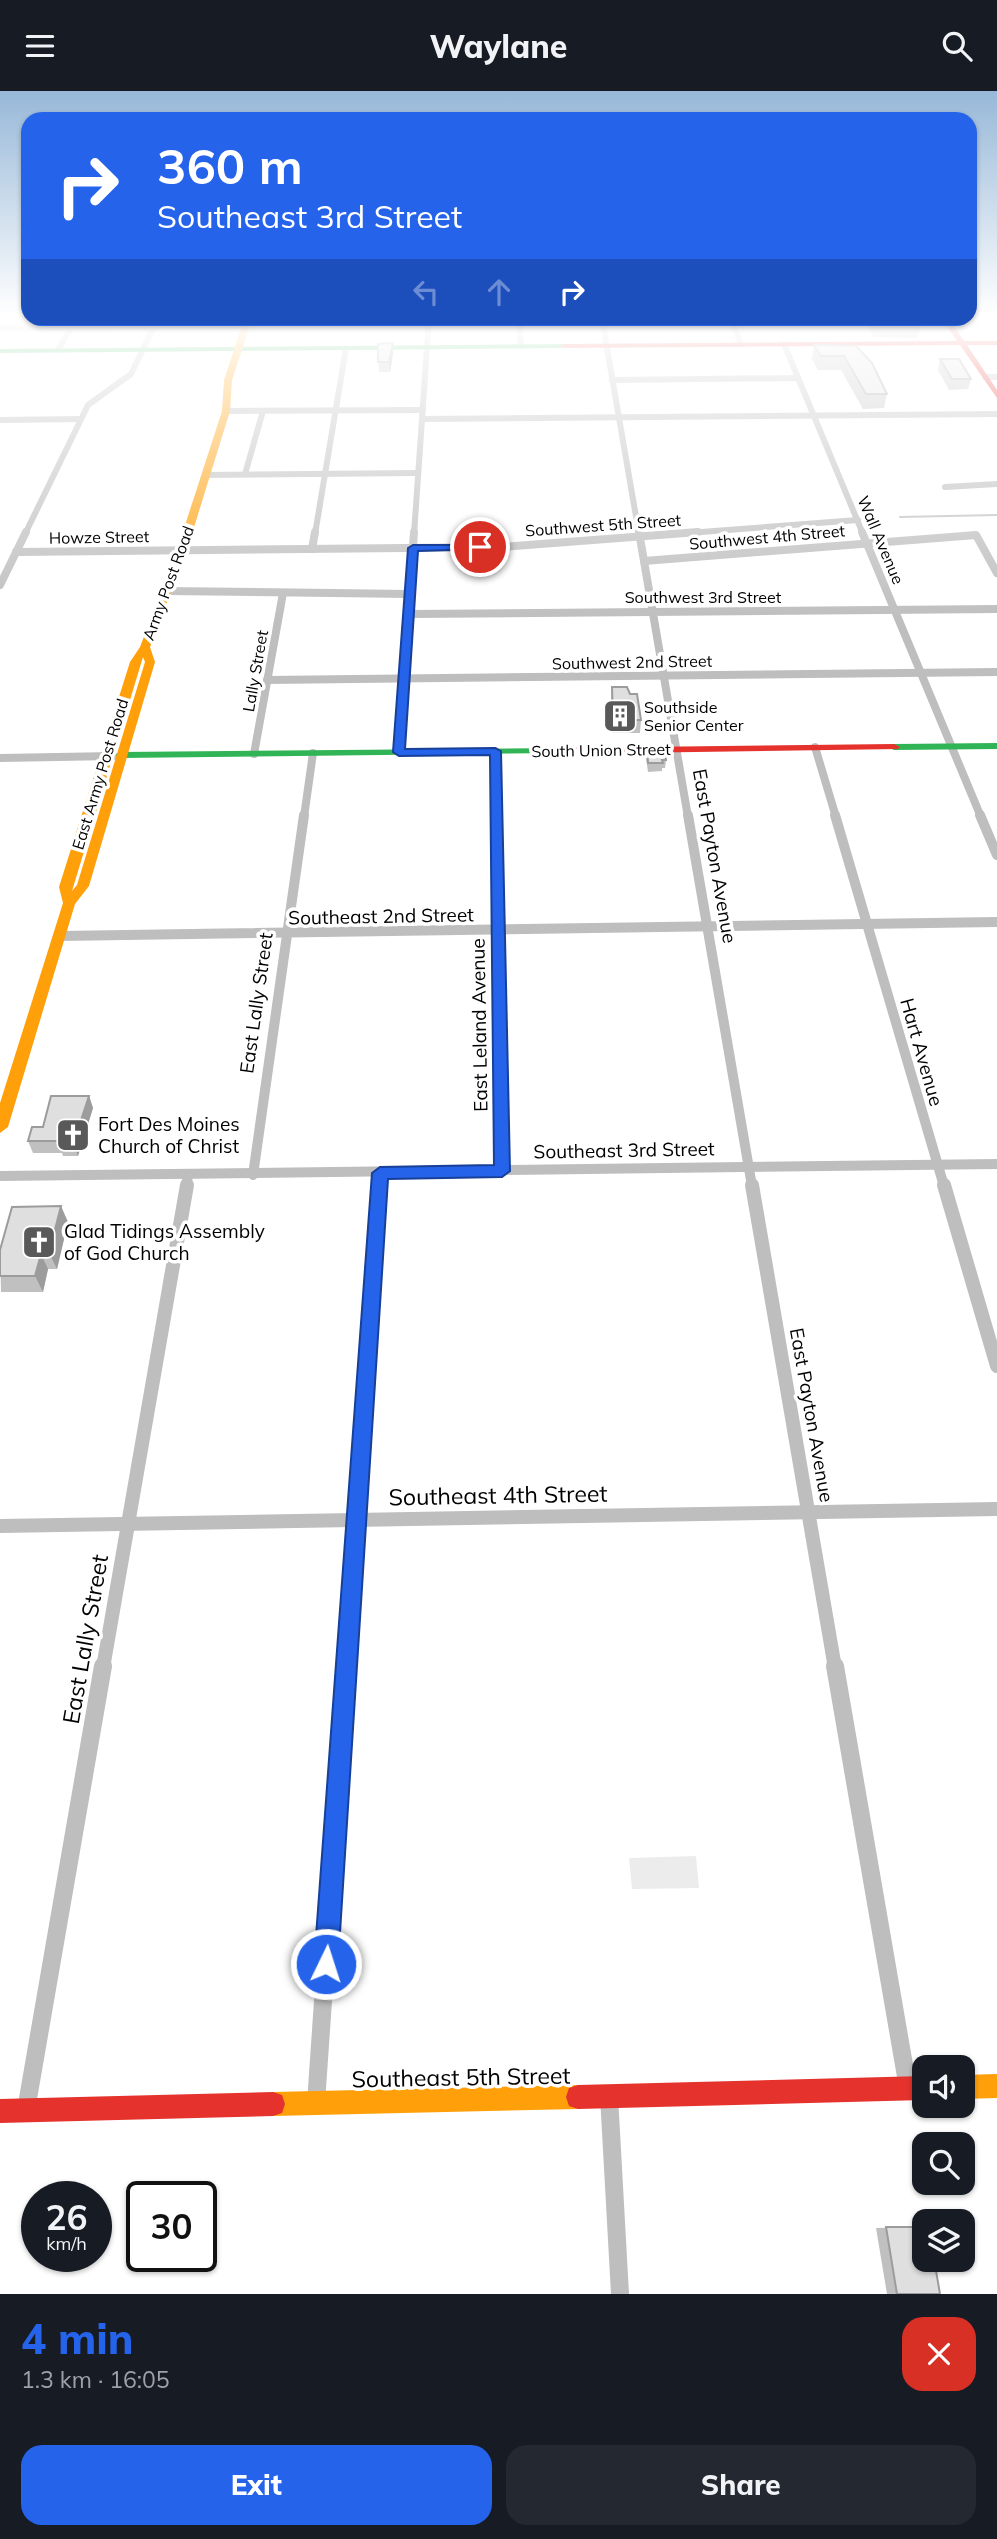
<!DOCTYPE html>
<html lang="en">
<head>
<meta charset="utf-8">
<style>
  body { margin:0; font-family:Mulish,sans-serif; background:#242831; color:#f1f3f6; height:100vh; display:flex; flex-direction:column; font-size:26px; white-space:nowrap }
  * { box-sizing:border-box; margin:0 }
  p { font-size:23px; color:#9ea1a6 }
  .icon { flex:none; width:38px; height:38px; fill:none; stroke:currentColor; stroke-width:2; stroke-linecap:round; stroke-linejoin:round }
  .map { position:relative; height:2203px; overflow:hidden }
  .panel { display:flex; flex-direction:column; background:#171b24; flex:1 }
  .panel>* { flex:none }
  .guide { position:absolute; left:21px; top:21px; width:956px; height:214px; border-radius:21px; box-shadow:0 2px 5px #0004; background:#2563eb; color:#fff; overflow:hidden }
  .buttons { position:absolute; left:912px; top:1964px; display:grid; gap:14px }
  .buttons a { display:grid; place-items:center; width:63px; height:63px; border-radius:14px; background:#171b24; box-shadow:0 2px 5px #0004; font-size:35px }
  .speed { position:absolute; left:21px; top:2090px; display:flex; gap:14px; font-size:35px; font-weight:700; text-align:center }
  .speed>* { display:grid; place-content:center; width:91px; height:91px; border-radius:50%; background:#171b24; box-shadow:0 2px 5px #0004; line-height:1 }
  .speed small { font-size:18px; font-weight:400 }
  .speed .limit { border:4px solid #111; border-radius:10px; background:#fff; color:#111 }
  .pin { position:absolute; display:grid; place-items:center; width:60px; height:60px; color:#fff; margin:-30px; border:4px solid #fff; border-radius:50%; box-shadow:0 2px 7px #0007 }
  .me { position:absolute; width:77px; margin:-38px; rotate:4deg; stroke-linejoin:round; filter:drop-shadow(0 0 5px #0008) }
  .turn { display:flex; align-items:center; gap:24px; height:147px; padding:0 21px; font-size:32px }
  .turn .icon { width:91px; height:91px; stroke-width:2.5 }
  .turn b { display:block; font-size:49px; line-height:60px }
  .lanes { display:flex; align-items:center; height:66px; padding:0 21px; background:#0003; justify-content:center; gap:35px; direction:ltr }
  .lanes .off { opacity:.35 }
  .round { display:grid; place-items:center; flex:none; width:74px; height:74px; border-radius:21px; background:#242831 }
  .summary { display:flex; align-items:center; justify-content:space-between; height:119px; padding:0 21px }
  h1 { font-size:42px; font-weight:800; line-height:52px; color:#2563eb }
  .button { display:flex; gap:14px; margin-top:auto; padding:14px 21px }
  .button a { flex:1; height:80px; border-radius:21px; background:#2563eb; color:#fff; font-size:28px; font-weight:800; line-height:80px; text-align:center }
  .button a+a { background:#242831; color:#f1f3f6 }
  header { display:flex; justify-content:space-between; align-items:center; height:91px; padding:0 21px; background:#171b24; font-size:32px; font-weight:800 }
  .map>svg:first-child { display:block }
</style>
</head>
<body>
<header><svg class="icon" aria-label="menu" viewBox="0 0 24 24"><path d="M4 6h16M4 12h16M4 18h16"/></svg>Waylane<svg class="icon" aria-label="search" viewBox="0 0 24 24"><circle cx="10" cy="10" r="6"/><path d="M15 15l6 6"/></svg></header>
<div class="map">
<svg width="997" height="2203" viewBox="0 0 997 2203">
  <rect width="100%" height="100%" fill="#fff"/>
  <polygon fill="#ececec" points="696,1765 699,1797 632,1798 629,1767"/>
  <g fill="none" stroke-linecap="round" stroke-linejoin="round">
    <polyline stroke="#bfbfbf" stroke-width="2" points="900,426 997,424"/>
    <g stroke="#bebebe" stroke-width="6">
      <polyline points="519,228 521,255"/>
      <polyline points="602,228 639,443"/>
      <polyline points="731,228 741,253"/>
      <polyline points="0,237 246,235"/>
      <polyline points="784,253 863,443"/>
      <polyline points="58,259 76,228"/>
      <polyline points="985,286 997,286"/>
      <polyline points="612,289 798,287"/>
      <polyline points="226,320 423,319"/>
      <polyline points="422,328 997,323"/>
      <polyline points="0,329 81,328"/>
      <polyline points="245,383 263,320"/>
      <polyline points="205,384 418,382"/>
      <polyline points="945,396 997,393"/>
      <polyline points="25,443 88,314 131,283 158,228"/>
      <polyline points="315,443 346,257"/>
      <polyline points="414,443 429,228"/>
      <polyline points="675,443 858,429"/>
    </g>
    <g stroke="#bebebe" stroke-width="8">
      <polyline points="639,441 688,726"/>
      <polyline points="862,441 981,726"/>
      <polyline points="312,458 315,441"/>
      <polyline points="16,461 502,456 698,441"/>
      <polyline points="644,470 976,444 997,482"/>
      <polyline points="0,494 26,441"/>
      <polyline points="166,500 410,503"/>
      <polyline points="409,523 997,518"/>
      <polyline points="267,589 997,581"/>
      <polyline points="815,656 836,726"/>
      <polyline points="495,660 496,726"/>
      <polyline points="399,661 414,441"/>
      <polyline points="254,663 283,502"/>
      <polyline points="0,667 114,665"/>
      <polyline points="304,726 313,662"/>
    </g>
    <g stroke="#bebebe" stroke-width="10">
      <polyline points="496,724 502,1080"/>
      <polyline points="688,724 752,1095"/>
      <polyline points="835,724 944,1095"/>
      <polyline points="980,724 997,764"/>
      <polyline points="60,845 997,831"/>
      <polyline points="253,1084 304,724"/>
      <polyline points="0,1085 997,1073"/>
      <polyline points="186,1095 188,1085"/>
      <polyline points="379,1095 380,1082"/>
    </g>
    <g stroke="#bebebe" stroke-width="14">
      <polyline points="752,1094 835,1577"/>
      <polyline points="944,1094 997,1275"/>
      <polyline points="0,1435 997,1418"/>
      <polyline points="103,1577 187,1094"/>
      <polyline points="346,1577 379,1094"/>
    </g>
    <g stroke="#bebebe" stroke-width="18">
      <polyline points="835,1575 908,1997"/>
      <polyline points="609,2005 620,2203"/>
      <polyline points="316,2012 346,1575"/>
      <polyline points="26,2019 103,1575"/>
    </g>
    <g fill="#30b455" fill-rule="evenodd">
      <polygon points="567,253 564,257 0,262 0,258"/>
      <polygon points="997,652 997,658 894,659 888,656 894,653"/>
      <polygon points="557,657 563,660 561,662 121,667 115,664 121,661"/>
    </g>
    <g fill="#ff9f0a" fill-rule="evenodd">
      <path d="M 244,228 L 252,228 L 232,289 L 230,320 L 187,459 L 150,556 L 155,571 L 89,795 L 75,813 L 8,1036 L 0,1042 L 0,1012 L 63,812 L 59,796 L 130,571 L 140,556 L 177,459 L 222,320 L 224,289 ZM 143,566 L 145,571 L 77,794 L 72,800 Z"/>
      <polygon points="997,1983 997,2007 962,2008 962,1984"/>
      <polygon points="578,1994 587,1997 590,2006 587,2015 578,2018 273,2025 264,2022 261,2013 264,2004 273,2001"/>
    </g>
    <g fill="#e5322d" fill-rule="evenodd">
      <polygon points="942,228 949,228 964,250 997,250 997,254 967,254 997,299 997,307 960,254 564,257 560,255 564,253 957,250"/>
      <polygon points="894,653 900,656 898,658 557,663 551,660 557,657"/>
      <polygon points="924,1985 924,2009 578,2018 569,2015 566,2006 569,1997 578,1994"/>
      <polygon points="273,2001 282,2004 285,2013 282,2022 273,2025 0,2032 0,2008"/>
    </g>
  </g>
  <g fill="#c0c0c0">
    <polygon points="865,228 917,228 921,233 918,247 873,246"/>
    <polygon points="393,252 393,263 390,281 379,281 378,253"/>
    <polygon points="814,254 856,255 887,303 884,317 863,318 841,279 818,279 812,268"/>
    <polygon points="940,268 971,288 968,298 949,299 938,279"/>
    <polygon points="612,596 641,629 640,642 613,642 611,609"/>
    <polygon points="647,659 666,669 665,677 662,677 662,680 648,681 646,667"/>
    <polygon points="89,1005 93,1017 78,1065 63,1065 62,1062 33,1062 28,1050 43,1036"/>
    <polygon points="68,1131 57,1178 48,1178 43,1201 1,1201 0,1159"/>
    <polygon points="924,2136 940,2203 887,2203 876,2137"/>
  </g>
  <g fill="#9c9c9c">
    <polygon points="393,252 393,263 390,281 389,271"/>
    <polygon points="89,1005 93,1017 78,1065 73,1053"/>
    <polygon points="61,1115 68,1131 57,1178 49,1162"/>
    <polygon points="41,1163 48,1178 43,1201 35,1185"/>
  </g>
  <g fill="#dfdfdf" stroke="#9c9c9c" stroke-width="2">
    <polygon points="873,228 917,228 921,233 876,233"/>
    <polygon points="393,252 389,271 378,271 378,253"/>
    <polygon points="814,254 856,255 872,272 887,303 866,303 844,265 821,265"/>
    <polygon points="940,268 959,268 971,288 952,288"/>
    <polygon points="612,596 627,596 630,603 637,603 641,629 613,629"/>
    <polygon points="647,659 665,659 666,669 662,669 663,672 648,672"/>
    <polygon points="51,1005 89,1005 73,1053 58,1053 59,1050 28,1050 32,1036 43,1036"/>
    <polygon points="61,1115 49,1162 41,1163 35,1185 0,1185 0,1159 12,1116"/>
    <polygon points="886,2136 924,2136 924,2168 934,2168 940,2203 897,2203"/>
  </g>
  <linearGradient id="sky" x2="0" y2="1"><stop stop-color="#97b8d8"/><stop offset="0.42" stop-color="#fff"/><stop offset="1" stop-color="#fff" stop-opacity="0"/></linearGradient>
  <rect width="997" height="533" fill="url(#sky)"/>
  <polygon fill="#2563eb" stroke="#184099" stroke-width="2" points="480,454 483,458 418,460 405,658 495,657 501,660 510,1080 502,1086 388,1088 338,1873 334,1882 326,1885 317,1882 314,1873 372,1082 380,1076 494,1074 490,664 399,665 393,661 408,457 413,454"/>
  <defs>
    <g id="building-square" transform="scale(1.75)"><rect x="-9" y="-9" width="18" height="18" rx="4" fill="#595959" stroke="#fff"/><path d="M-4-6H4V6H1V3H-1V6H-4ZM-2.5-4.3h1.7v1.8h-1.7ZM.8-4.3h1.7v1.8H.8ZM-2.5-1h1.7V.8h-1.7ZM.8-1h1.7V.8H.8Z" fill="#fff"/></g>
    <g id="church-square" transform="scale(1.75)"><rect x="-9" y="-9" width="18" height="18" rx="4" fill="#595959" stroke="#fff"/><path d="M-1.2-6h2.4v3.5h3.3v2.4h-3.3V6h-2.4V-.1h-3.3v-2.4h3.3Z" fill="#fff"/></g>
  </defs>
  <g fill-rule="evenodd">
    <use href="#building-square" x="620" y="625"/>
    <use href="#church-square" x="73" y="1044"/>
    <use href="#church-square" x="39" y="1151"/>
  </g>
  <g text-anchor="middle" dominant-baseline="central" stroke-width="7" stroke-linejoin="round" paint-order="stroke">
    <g font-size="16" fill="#000" stroke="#fff">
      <text transform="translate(603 434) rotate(-4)">Southwest 5th Street</text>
      <text transform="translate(99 446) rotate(-1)">Howze Street</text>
      <text transform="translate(767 446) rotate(-5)">Southwest 4th Street</text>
      <text transform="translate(881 449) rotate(67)">Wall Avenue</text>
      <text transform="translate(168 492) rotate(-70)">Army Post Road</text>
      <text x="703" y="506">Southwest 3rd Street</text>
      <text transform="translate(632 571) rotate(-1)">Southwest 2nd Street</text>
      <text transform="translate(255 580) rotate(-80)">Lally Street</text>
      <text transform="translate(601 659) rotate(-1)">South Union Street</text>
      <text transform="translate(100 683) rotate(-73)">East Army Post Road</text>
    </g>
    <g font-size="16" fill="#000" stroke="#fff" text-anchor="start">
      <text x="644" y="616">Southside<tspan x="644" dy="18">Senior Center</tspan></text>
    </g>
    <g font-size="19" fill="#000" stroke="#fff">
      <text transform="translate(715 765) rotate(80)">East Payton Avenue</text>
      <text transform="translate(381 825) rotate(-1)">Southeast 2nd Street</text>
      <text transform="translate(256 912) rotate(-82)">East Lally Street</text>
      <text transform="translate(479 934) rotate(-91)">East Leland Avenue</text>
      <text transform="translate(922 961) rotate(74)">Hart Avenue</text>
      <text transform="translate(624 1059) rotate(-1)">Southeast 3rd Street</text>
      <text transform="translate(812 1324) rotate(80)">East Payton Avenue</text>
    </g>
    <g font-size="19" fill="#000" stroke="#fff" text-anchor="start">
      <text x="98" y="1033">Fort Des Moines<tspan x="98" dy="22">Church of Christ</tspan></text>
      <text x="64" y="1140">Glad Tidings Assembly<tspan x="64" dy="22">of God Church</tspan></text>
    </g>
    <g font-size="23" fill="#000" stroke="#fff">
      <text transform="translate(498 1404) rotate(-1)">Southeast 4th Street</text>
      <text transform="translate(85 1548) rotate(-80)">East Lally Street</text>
      <text transform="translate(461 1986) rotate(-1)">Southeast 5th Street</text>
    </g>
  </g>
</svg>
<div class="buttons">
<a><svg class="icon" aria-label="sound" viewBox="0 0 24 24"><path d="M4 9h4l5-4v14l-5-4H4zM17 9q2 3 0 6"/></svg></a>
<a><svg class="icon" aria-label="search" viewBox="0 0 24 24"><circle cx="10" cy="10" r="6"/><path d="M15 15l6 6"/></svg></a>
<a><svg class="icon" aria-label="layers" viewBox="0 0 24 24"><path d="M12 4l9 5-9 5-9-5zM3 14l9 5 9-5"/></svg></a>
</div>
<div class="speed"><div>26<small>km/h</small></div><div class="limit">30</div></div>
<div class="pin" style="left:480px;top:456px;background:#d93025"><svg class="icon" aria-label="arrive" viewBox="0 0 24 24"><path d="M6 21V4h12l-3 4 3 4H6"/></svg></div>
<svg class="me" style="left:326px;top:1873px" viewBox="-20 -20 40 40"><circle r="17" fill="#2563eb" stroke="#fff" stroke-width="3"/><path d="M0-11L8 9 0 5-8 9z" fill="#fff"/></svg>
<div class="guide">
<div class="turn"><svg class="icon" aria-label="right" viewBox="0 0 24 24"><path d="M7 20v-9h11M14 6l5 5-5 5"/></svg><div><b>360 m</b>Southeast 3rd Street</div></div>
<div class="lanes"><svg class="icon off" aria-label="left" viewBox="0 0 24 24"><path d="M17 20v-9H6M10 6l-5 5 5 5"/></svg><svg class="icon off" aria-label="ahead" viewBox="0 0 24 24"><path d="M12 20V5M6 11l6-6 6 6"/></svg><svg class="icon" aria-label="right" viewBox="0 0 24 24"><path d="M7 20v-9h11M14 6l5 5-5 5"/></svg></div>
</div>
</div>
<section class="panel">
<div class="summary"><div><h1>4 min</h1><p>1.3 km · 16:05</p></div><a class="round" style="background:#d93025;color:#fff"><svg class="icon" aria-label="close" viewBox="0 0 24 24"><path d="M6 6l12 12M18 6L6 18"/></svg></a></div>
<div class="button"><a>Exit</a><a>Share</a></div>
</section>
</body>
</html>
